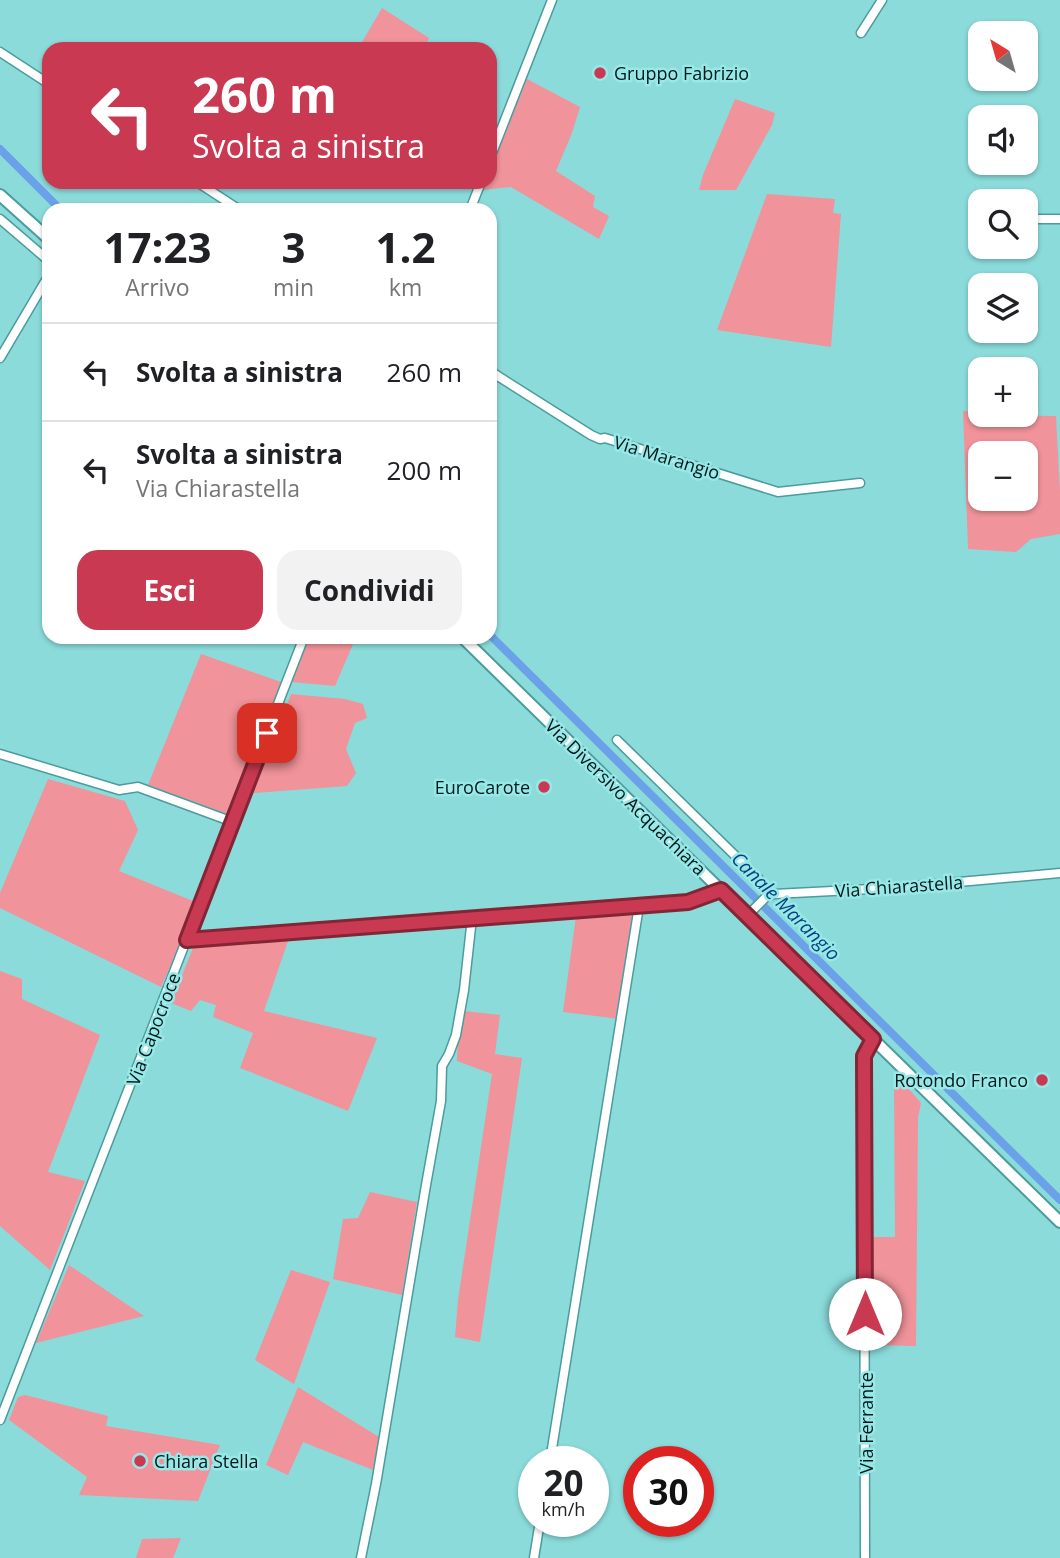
<!DOCTYPE html>
<html lang="it">
<head>
<meta charset="utf-8">
<style>
  body { margin:0; font-family:"Open Sans",sans-serif; background:#f2f2f2; color:#202124; height:100vh; display:flex; flex-direction:column; font-size:26px; white-space:nowrap }
  * { box-sizing:border-box; margin:0 }
  p { font-size:23px; color:#757577 }
  .icon { flex:none; width:38px; height:38px; fill:none; stroke:currentColor; stroke-width:2; stroke-linecap:round; stroke-linejoin:round }
  .map { position:relative; flex:1; overflow:hidden }
  .details { position:absolute; left:42px; top:203px; width:455px; height:441px; display:flex; flex-direction:column; background:#fff; border-radius:21px; box-shadow:0 2px 5px #0004 }
  .details>* { flex:none }
  .guide { position:absolute; left:42px; top:42px; width:455px; height:147px; border-radius:21px; box-shadow:0 2px 5px #0004; background:#c93952; color:#fff; overflow:hidden }
  .needle { width:46px; rotate:323deg }
  .tools { position:absolute; left:968px; top:21px; display:grid; gap:14px }
  .tools a { display:grid; place-items:center; width:70px; height:70px; border-radius:14px; background:#fff; box-shadow:0 2px 5px #0004; font-size:35px }
  .speed { position:absolute; left:518px; top:1446px; display:flex; gap:14px; font-size:35px; font-weight:700; text-align:center }
  .speed>* { display:grid; place-content:center; width:91px; height:91px; border-radius:50%; background:#fff; box-shadow:0 2px 5px #0004; line-height:1 }
  .speed small { font-size:18px; font-weight:400 }
  .speed .limit { border:10px solid #d22; background:#fff; color:#111 }
  .pin { position:absolute; display:grid; place-items:center; width:60px; height:60px; color:#fff; margin:-30px; border-radius:14px; box-shadow:0 4px 10px #0006 }
  .me { position:absolute; width:77px; margin:-38px; rotate:0deg; stroke-linejoin:round; filter:drop-shadow(0 0 5px #0008) }
  .turn { display:flex; align-items:center; gap:24px; height:147px; padding:0 35px; font-size:32px }
  .turn .icon { width:91px; height:91px; stroke-width:2.5 }
  .turn b { display:block; font-size:49px; line-height:60px }
  .eta { display:flex; justify-content:space-evenly; align-items:center; height:119px; text-align:center }
  .eta b { font-size:42px; font-weight:700; line-height:49px }
  .cta { display:flex; gap:14px; margin-top:auto; padding:14px 35px }
  .cta a { flex:1; height:80px; border-radius:21px; background:#c93952; color:#fff; font-size:28px; font-weight:700; line-height:80px; text-align:center }
  .cta a+a { background:#f2f2f2; color:#202124 }
  ul { padding:0; list-style:none }
  li { display:flex; align-items:center; gap:21px; height:98px; padding:0 35px; border-top:2px solid #e0e0e0 }
  li div { flex:1 }
  li b { display:block; font-size:26px }
  li em { font-style:normal }
  .map>svg:first-child { display:block }
</style>
</head>
<body>
<div class="map">
<svg width="1060" height="1558" viewBox="0 0 1060 1558">
  <rect width="100%" height="100%" fill="#8bdbdb"/>
  <g fill="#f0939a" fill-rule="evenodd">
    <polygon points="382,8 429,38 424,49 358,49"/>
    <polygon points="527,79 580,107 572,133 556,171 595,196 593,207 609,216 599,239 511,187 482,190 485,182 490,182 490,171"/>
    <polygon points="735,99 775,113 772,125 736,190 699,190 703,175"/>
    <polygon points="767,194 835,199 833,213 841,214 831,347 717,330"/>
    <path d="M 963,411 L 980,412 L 980,415 L 1056,416 L 1060,492 L 1060,534 L 1031,539 L 1016,552 L 968,549 ZM 1026,453 L 1026,499 L 980,499 L 980,453 Z"/>
    <polygon points="309,637 356,637 335,686 292,682"/>
    <polygon points="201,654 281,682 230,815 148,785"/>
    <polygon points="291,694 345,699 363,704 367,718 355,723 346,749 356,773 347,786 255,793 252,792"/>
    <polygon points="48,779 125,801 138,830 119,871 193,901 197,906 161,987 0,908 0,893"/>
    <polygon points="634,910 636,915 620,1019 563,1012 576,916"/>
    <polygon points="289,938 264,1011 377,1038 348,1111 240,1068 253,1033 213,1017 216,1005 200,1000 191,1011 171,1003 193,948"/>
    <polygon points="0,971 22,979 22,999 100,1035 48,1172 85,1181 50,1270 0,1226"/>
    <polygon points="464,1011 500,1015 495,1054 522,1058 480,1342 455,1337 458,1300 492,1074 457,1061 458,1037"/>
    <polygon points="897,1075 921,1103 918,1117 916,1346 870,1345 869,1237 895,1237 894,1083"/>
    <polygon points="370,1192 417,1202 402,1295 333,1279 343,1219 358,1218"/>
    <polygon points="69,1265 144,1316 36,1343"/>
    <polygon points="291,1270 330,1282 294,1384 255,1360"/>
    <polygon points="298,1387 379,1437 373,1470 303,1442 288,1475 266,1465"/>
    <polygon points="25,1395 108,1416 106,1426 220,1445 198,1501 79,1495 87,1477 9,1420 18,1397"/>
    <polygon points="181,1538 173,1558 136,1558 142,1539"/>
  </g>
  <g fill="none" stroke-linecap="round" stroke-linejoin="round">
    <g stroke="#6aa1e8" stroke-width="8">
      <polyline points="0,149 61,210"/>
      <polyline points="490,635 1060,1200"/>
    </g>
    <g stroke="#4b9c9c" stroke-width="11">
      <g id="minor">
        <polyline points="861,33 882,0"/>
        <polyline points="0,52 49,84"/>
        <polyline points="490,158 552,0"/>
        <polyline points="197,182 240,210"/>
        <polyline points="470,210 481,182"/>
        <polyline points="0,219 49,261"/>
        <polyline points="1026,219 1060,219"/>
        <polyline points="0,358 49,275"/>
        <polyline points="490,371 591,435 600,439 605,438 778,492 860,483"/>
        <polyline points="617,740 758,878 770,895"/>
        <polyline points="0,754 119,790 138,787 233,822"/>
        <polyline points="747,916 766,897 774,894 891,888 1060,873"/>
        <polyline points="187,940 688,902 721,890"/>
        <polyline points="0,1420 304,637"/>
        <polyline points="550,1461 639,906"/>
        <polyline points="361,1558 376,1484 426,1185 441,1101 442,1066 449,1054 456,1035 464,990 472,918"/>
        <polyline points="534,1558 540,1521"/>
        <polyline points="865,1558 864,1057 873,1039"/>
      </g>
    </g>
    <g stroke="#4b9c9c" stroke-width="14">
      <g id="secondary">
        <polyline points="0,195 49,239"/>
        <polyline points="462,637 1060,1222"/>
      </g>
    </g>
    <use href="#minor" stroke="#fff" stroke-width="8"/>
    <use href="#secondary" stroke="#fff" stroke-width="10"/>
  </g>
  <g fill="none" stroke-linecap="round" stroke-linejoin="round">
    <g stroke="#832535" stroke-width="18">
      <polyline id="route" points="267,733 187,940 688,902 721,890 873,1039 864,1056 865,1314"/>
    </g>
    <use href="#route" stroke="#c93952" stroke-width="12"/>
  </g>
  <g fill="#c93952" stroke="#98e8e8" stroke-width="2.5">
    <circle cx="600" cy="73" r="7"/>
    <circle cx="544" cy="787" r="7"/>
    <circle cx="1042" cy="1080" r="7"/>
    <circle cx="140" cy="1461" r="7"/>
  </g>
  <g text-anchor="middle" dominant-baseline="central" stroke-width="5" stroke-linejoin="round" paint-order="stroke">
    <g font-size="18" fill="#01191a" stroke="#98e8e8" text-anchor="start">
      <text x="614" y="73">Gruppo Fabrizio</text>
      <text x="530" y="787" text-anchor="end">EuroCarote</text>
      <text x="1028" y="1080" text-anchor="end">Rotondo Franco</text>
      <text x="154" y="1461">Chiara Stella</text>
    </g>
    <g font-size="18" fill="#01191a" stroke="#98e8e8">
      <text transform="translate(667 457) rotate(17)">Via Marangio</text>
      <text transform="translate(626 797) rotate(44)">Via Diversivo Acquachiara</text>
      <text transform="translate(899 886) rotate(-4)">Via Chiarastella</text>
      <text transform="translate(153 1029) rotate(-69)">Via Capocroce</text>
      <text transform="translate(866 1423) rotate(-90)">Via Ferrante</text>
    </g>
    <g font-size="19" font-style="italic" fill="#074180" stroke="#98e8e8">
      <text transform="translate(786 906) rotate(45)">Canale Marangio</text>
    </g>
  </g>
</svg>
<div class="tools">
<a><svg class="needle" viewBox="-14 -14 28 28"><path d="M0-13l5 13h-10z" fill="#e53935"/><path d="M0 13l5-13h-10z" fill="#757577"/></svg></a>
<a><svg class="icon" aria-label="sound" viewBox="0 0 24 24"><path d="M4 9h4l5-4v14l-5-4H4zM17 9q2 3 0 6"/></svg></a>
<a><svg class="icon" aria-label="search" viewBox="0 0 24 24"><circle cx="10" cy="10" r="6"/><path d="M15 15l6 6"/></svg></a>
<a><svg class="icon" aria-label="layers" viewBox="0 0 24 24"><path d="M12 4l9 5-9 5-9-5zM3 14l9 5 9-5"/></svg></a>
<a>+</a>
<a>−</a>
</div>
<div class="speed"><div>20<small>km/h</small></div><div class="limit">30</div></div>
<div class="pin" style="left:267px;top:733px;background:#d93025"><svg class="icon" aria-label="arrive" viewBox="0 0 24 24"><path d="M6 21V4h12l-3 4 3 4H6"/></svg></div>
<svg class="me" style="left:865px;top:1314px" viewBox="-20 -20 40 40"><circle r="19" fill="#fff"/><path d="M0-13L10 11 0 6-10 11z" fill="#c93952"/></svg>
<div class="guide">
<div class="turn"><svg class="icon" aria-label="left" viewBox="0 0 24 24"><path d="M17 20v-9H6M10 6l-5 5 5 5"/></svg><div><b>260 m</b>Svolta a sinistra</div></div>
</div>
<section class="details">
<div class="eta">
<div><b>17:23</b><p>Arrivo</p></div>
<div><b>3</b><p>min</p></div>
<div><b>1.2</b><p>km</p></div>
</div>
<ul>
<li><svg class="icon" aria-label="left" viewBox="0 0 24 24"><path d="M17 20v-9H6M10 6l-5 5 5 5"/></svg><div><b>Svolta a sinistra</b></div><em>260 m</em></li>
<li><svg class="icon" aria-label="left" viewBox="0 0 24 24"><path d="M17 20v-9H6M10 6l-5 5 5 5"/></svg><div><b>Svolta a sinistra</b><p>Via Chiarastella</p></div><em>200 m</em></li>
</ul>
<div class="cta"><a>Esci</a><a>Condividi</a></div>
</section>
</div>
</body>
</html>
